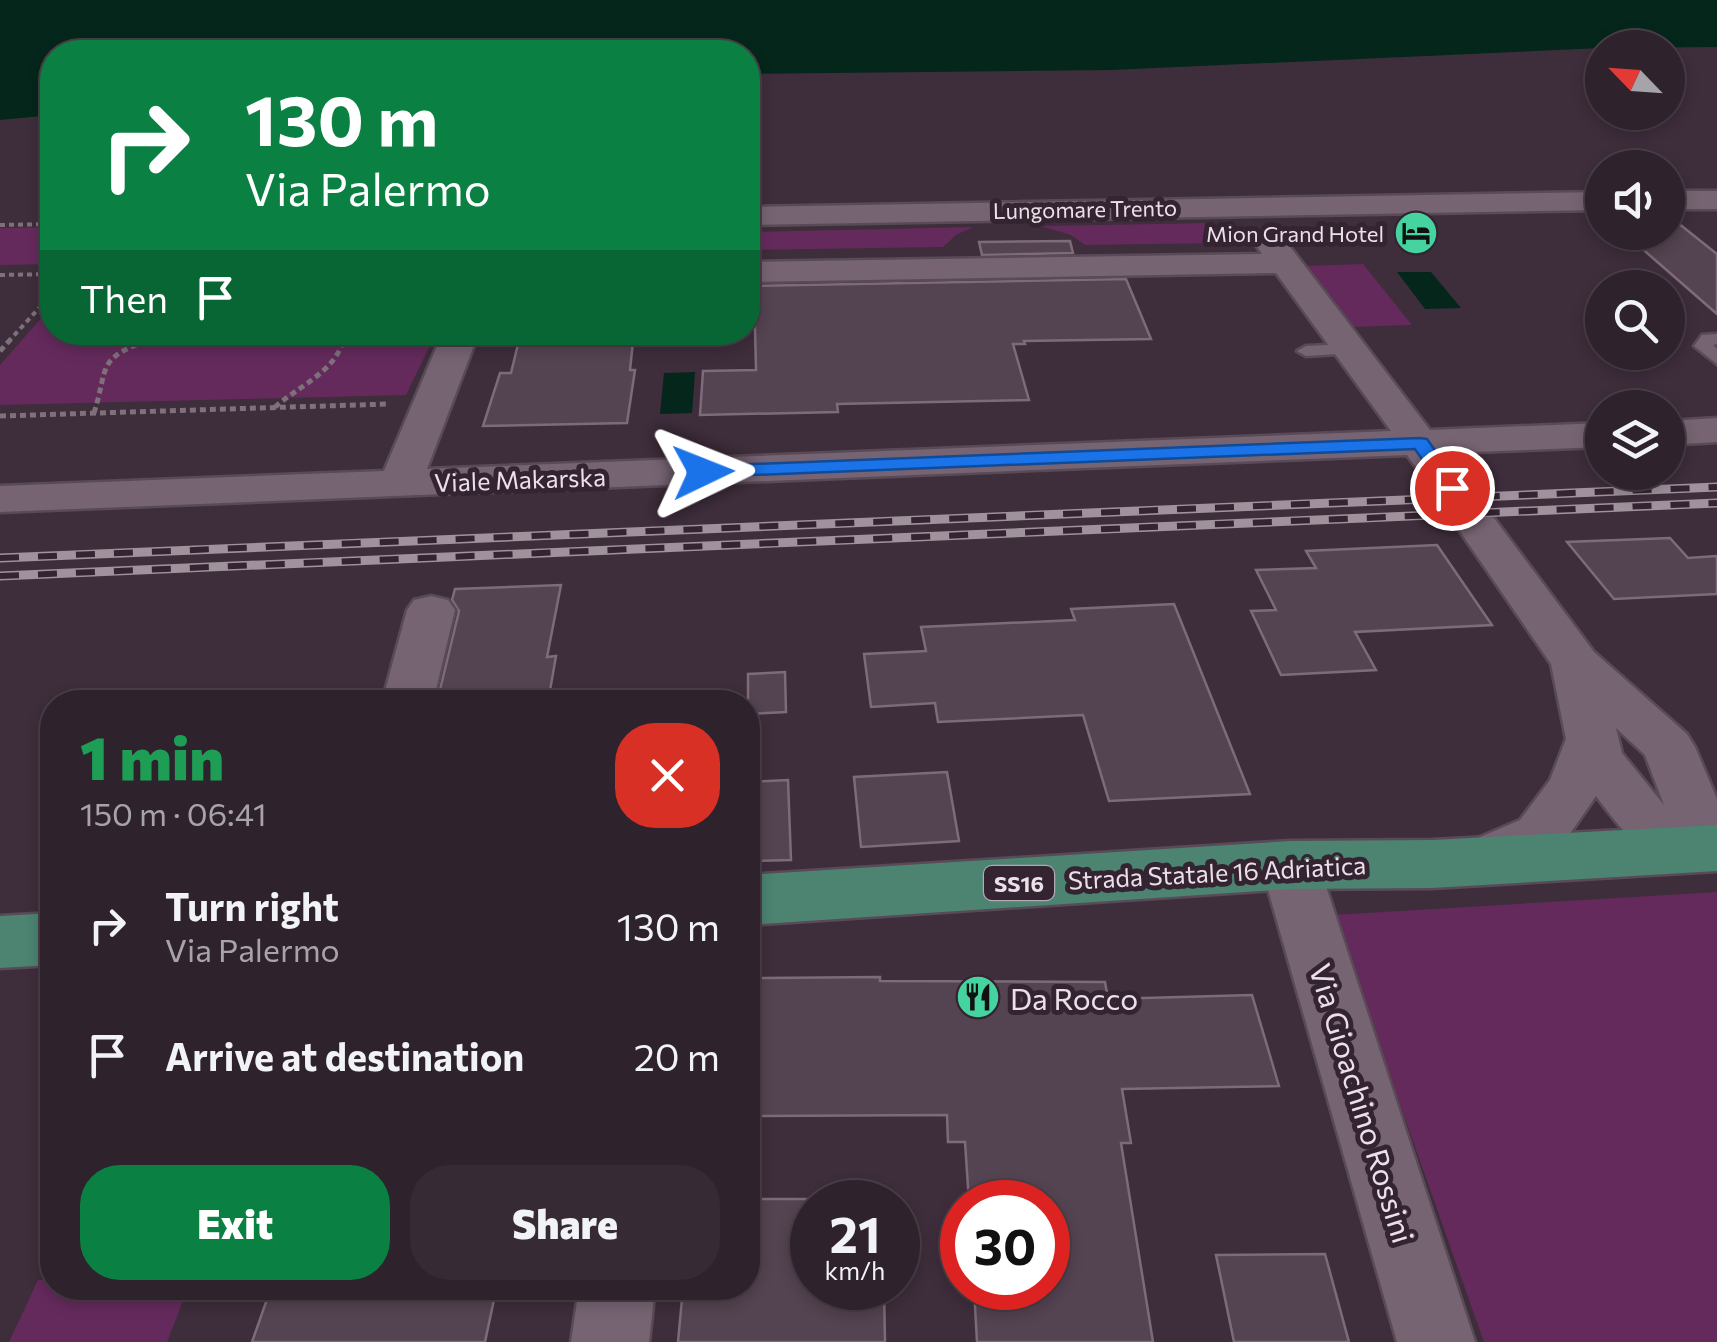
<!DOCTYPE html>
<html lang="en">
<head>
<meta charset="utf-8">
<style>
  body { margin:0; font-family:Commissioner,sans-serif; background:#362a34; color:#f1f3f6; height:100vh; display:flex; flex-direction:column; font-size:38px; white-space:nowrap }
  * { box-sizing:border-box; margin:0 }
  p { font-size:32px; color:#a7a4a9 }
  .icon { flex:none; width:55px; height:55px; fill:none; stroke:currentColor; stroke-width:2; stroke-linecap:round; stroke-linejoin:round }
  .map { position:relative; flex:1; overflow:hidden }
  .panel { position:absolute; left:40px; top:690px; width:720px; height:610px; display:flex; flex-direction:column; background:#2e222c; border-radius:40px; box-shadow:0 5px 15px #0003,0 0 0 2px #493f48 }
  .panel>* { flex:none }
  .guide { position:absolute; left:40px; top:40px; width:720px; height:305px; border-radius:40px; box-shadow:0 5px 15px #0003,0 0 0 2px #493f48; background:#0b8043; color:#fff; overflow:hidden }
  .needle { width:65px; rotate:295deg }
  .controls { position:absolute; left:1585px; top:30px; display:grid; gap:20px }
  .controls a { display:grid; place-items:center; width:100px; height:100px; border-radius:50%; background:#2e222c; box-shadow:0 5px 15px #0003,0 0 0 2px #493f48; font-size:50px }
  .speed { position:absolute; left:790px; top:1180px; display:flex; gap:20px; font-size:50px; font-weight:700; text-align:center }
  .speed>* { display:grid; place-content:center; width:130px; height:130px; border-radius:50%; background:#2e222c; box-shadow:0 5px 15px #0003,0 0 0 2px #493f48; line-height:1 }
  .speed small { font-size:25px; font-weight:400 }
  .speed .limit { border:15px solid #d22; background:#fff; color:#111 }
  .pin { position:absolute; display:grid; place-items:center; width:85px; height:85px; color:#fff; margin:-42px; border:5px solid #fff; border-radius:50%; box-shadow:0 2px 10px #0007 }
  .me { position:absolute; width:110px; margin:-55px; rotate:88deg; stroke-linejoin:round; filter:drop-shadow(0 0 8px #0008) }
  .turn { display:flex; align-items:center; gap:35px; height:210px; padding:0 40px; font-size:45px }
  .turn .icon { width:130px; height:130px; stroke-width:2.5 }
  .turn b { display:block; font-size:70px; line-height:85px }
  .then { display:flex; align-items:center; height:95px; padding:0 40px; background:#0003; gap:20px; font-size:38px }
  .round { display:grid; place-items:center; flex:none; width:105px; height:105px; border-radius:40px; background:#362a34 }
  .head { display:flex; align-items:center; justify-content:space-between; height:170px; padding:0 40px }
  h1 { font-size:60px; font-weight:800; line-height:75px; color:#1e9e55 }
  .action { display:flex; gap:20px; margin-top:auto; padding:20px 40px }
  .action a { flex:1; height:115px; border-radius:40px; background:#0b8043; color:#fff; font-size:40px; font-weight:800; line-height:115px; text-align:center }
  .action a+a { background:#362a34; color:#f1f3f6 }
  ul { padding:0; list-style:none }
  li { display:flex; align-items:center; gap:30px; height:130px; padding:0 40px }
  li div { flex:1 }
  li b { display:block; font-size:38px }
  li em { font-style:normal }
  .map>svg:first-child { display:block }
</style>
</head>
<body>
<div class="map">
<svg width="1717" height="1342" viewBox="0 0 1717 1342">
  <rect width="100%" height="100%" fill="#3e2d3b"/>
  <g fill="#642a5c">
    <polygon points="1214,223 1227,243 1085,245 1071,235 1041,226"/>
    <polygon points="52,227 52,264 0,265 0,228"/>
    <polygon points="973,227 956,235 943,247 748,250 748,232"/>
    <polygon points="1363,264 1412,325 1348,327 1304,266"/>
    <polygon points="52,306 52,332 436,333 406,395 0,405 0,365"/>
    <polygon points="1717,892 1717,1342 1484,1342 1333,915"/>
    <polygon points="38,1280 52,1280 52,1288 188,1288 167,1342 9,1342"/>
  </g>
  <g fill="#05261a">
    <polygon points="0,0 1717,0 1717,47 1602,48 1111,70 748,74 748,52 52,52 52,115 0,120"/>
    <polygon points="1397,272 1431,272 1461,308 1425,309"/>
    <polygon points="695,372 692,413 660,414 664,373"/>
  </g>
  <g fill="#544351" stroke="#7e6b7a" stroke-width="2.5">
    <polygon points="1668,215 1717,254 1717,314 1623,232 1668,232"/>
    <polygon points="1070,241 1073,253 982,255 979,242"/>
    <polygon points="1126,279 1151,339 1024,341 1025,344 1013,344 1029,400 837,404 838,412 700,415 703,371 756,370 754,286"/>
    <polygon points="521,332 634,332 630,370 635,370 627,423 483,426 500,373 511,373"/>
    <polygon points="1670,538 1688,558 1717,556 1717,594 1614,599 1567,542"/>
    <polygon points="1437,545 1492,625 1355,632 1376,670 1281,675 1251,611 1276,610 1256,570 1316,568 1306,551"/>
    <polygon points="561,585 547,657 556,656 548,702 437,702 459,611 452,600 455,589"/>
    <polygon points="1174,604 1250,794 1109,801 1083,715 938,722 935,703 871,707 864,654 926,651 921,627 1075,620 1071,609"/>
    <polygon points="785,672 786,712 748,714 748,674"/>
    <polygon points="947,772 959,841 861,847 854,777"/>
    <polygon points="788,780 791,860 748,861 748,782"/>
    <polygon points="880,977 880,981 1105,982 1108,999 1252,995 1279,1086 1122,1089 1131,1143 1121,1143 1153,1342 977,1342 974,1288 1048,1288 1048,1202 969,1202 965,1142 948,1142 947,1115 748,1116 748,978"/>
    <polygon points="748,1199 812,1199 812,1288 884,1288 885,1342 678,1342 683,1288 748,1288"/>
    <polygon points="1325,1254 1349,1342 1234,1342 1216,1255"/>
    <polygon points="271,1288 496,1290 485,1342 252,1342"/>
  </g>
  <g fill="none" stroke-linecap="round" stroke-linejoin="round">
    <polyline stroke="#584855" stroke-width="41" stroke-dasharray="41 20" stroke-linecap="butt" points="1452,487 1479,527"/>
    <g stroke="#584a56" stroke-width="5">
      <g id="service">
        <polygon points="1717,334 1717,344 1713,345 1717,349 1717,364 1694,346 1702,335"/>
        <polygon points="1350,344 1359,349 1356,353 1306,356 1297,351 1306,346"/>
      </g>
    </g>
    <g stroke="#584a56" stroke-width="5">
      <g id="minor">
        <rect x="1668" y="191" width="49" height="18"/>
        <polygon points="1602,192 1602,210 748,225 748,207"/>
        <polygon points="1267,229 1278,231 1430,430 1602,423 1602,447 1448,453 1473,487 1467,496 1452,500 1437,496 1407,455 0,512 0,486 384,471 443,332 479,332 427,469 1391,431 1276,273 748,282 748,262 1262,254 1251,238 1256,231"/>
        <polygon points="1717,418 1717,442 1668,445 1668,421"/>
        <path d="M 1479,514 L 1494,518 L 1594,652 L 1687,734 L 1695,747 L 1717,799 L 1717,847 L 1707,865 C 1658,880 1623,832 1596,796 L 1560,848 L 1480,882 L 1459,876 L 1451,861 L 1459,846 L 1520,820 L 1550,780 L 1566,739 L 1551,664 L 1457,527 L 1464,518 ZM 1616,728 L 1645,755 L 1664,805 L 1622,753 Z"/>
        <polygon points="431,596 448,600 455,610 433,702 382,702 407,610 414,600"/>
        <polygon points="1290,844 1311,850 1319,865 1475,1342 1397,1342 1261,865 1269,850"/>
        <polygon points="579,1288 655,1288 649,1342 571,1342"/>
      </g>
    </g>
    <g stroke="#584a56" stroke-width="5">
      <g id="primary">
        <polygon points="1717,825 1717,871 1432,888 1290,889 748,925 748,875 1290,841 1432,840"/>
        <polygon points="52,913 52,965 0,968 0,916"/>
      </g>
    </g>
    <g stroke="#7f707c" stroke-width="4" stroke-dasharray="5 4" stroke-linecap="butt">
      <polyline points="0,225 52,224"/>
      <polyline points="0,275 52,274"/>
      <polyline points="225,332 254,332"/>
      <polyline points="334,332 342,342"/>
      <polyline points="8,342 52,294"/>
      <polyline points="144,342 175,332"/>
    </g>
    <g stroke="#7f707c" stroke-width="5" stroke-dasharray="6 4" stroke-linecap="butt">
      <polyline points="0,351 11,339"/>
      <path d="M 275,407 C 296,388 338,370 343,339"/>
      <path d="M 94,413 C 109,366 95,359 151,339"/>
      <polyline points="0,416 389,404"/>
    </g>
    <use href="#service" fill="#776473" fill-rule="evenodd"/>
    <use href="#minor" fill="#776473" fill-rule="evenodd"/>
    <use href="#primary" fill="#4c8371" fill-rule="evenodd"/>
    <g stroke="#a0929d" stroke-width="9">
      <g id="rail">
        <polyline points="0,558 1717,487"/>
        <polyline points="0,576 1717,503"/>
      </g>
    </g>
    <use href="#rail" stroke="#342431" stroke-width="6" stroke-dasharray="19" stroke-linecap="butt"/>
  </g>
  <polygon fill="#1a73e8" stroke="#114b97" stroke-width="2.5" points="1420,438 1427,439 1458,483 1458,492 1445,492 1415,449 703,477 694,472 703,466"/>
  <defs>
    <g id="hotel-disc" transform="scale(2.25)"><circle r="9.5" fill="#45d49f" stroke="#342431"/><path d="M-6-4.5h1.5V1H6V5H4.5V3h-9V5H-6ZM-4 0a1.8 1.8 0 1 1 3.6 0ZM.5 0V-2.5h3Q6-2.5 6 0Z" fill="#111"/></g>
    <g id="restaurant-disc" transform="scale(2.25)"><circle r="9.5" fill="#45d49f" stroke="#342431"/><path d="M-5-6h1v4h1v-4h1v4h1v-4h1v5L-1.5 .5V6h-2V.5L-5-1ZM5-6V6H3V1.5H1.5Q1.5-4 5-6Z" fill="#111"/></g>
  </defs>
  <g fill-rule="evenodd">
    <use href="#hotel-disc" x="1416" y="233"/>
    <use href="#restaurant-disc" x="978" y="997"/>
  </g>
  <g text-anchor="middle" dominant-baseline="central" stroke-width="10" stroke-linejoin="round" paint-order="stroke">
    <g font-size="22" fill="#ebe0e9" stroke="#342431">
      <text transform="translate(1085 209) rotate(-1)">Lungomare Trento</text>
    </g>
    <g font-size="22" fill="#ebe0e9" stroke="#342431" text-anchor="end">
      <text x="1384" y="233">Mion Grand Hotel</text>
    </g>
    <rect fill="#342431" stroke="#b4a8b2" stroke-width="2.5" x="984" y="866" width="70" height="34" rx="8"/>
    <g font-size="22" font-weight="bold" fill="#ebe0e9">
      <text x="1019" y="883">SS16</text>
    </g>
    <g font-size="25" fill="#ebe0e9" stroke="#342431">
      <text transform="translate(520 479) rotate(-2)">Viale Makarska</text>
      <text transform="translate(1217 872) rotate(-3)">Strada Statale 16 Adriatica</text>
    </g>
    <g font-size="30" fill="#ebe0e9" stroke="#342431" text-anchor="start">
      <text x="1010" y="997">Da Rocco</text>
    </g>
    <g font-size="30" fill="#ebe0e9" stroke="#342431">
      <text transform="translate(1363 1103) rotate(73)">Via Gioachino Rossini</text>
    </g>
  </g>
</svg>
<div class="controls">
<a><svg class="needle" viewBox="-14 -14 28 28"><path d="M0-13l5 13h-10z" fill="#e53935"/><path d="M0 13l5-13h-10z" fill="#a7a4a9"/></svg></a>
<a><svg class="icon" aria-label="sound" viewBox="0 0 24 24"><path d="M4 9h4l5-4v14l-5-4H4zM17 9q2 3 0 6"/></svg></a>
<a><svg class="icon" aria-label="search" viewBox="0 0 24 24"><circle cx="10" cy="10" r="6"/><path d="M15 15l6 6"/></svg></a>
<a><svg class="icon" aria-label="layers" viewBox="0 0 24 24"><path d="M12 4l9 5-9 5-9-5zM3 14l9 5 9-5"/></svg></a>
</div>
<div class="speed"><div>21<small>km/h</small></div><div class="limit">30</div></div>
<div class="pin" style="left:1452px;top:488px;background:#d93025"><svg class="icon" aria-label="arrive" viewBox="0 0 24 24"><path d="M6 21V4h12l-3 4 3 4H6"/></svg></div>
<svg class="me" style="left:703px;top:472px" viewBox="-20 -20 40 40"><path d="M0-17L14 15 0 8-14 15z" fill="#1a73e8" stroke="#fff" stroke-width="4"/></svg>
<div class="guide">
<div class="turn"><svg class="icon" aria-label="right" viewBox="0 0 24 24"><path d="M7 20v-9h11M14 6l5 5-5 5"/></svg><div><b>130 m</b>Via Palermo</div></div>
<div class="then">Then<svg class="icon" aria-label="arrive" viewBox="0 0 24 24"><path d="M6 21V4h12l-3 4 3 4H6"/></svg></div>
</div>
<section class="panel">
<div class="head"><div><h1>1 min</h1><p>150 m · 06:41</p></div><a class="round" style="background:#d93025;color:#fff"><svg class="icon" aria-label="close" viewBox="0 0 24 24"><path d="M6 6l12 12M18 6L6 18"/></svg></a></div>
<ul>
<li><svg class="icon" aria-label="right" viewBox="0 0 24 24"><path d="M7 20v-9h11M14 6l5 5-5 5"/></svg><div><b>Turn right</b><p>Via Palermo</p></div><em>130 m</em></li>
<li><svg class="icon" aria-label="arrive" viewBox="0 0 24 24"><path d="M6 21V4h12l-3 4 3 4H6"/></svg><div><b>Arrive at destination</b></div><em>20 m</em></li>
</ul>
<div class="action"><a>Exit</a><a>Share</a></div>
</section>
</div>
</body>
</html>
